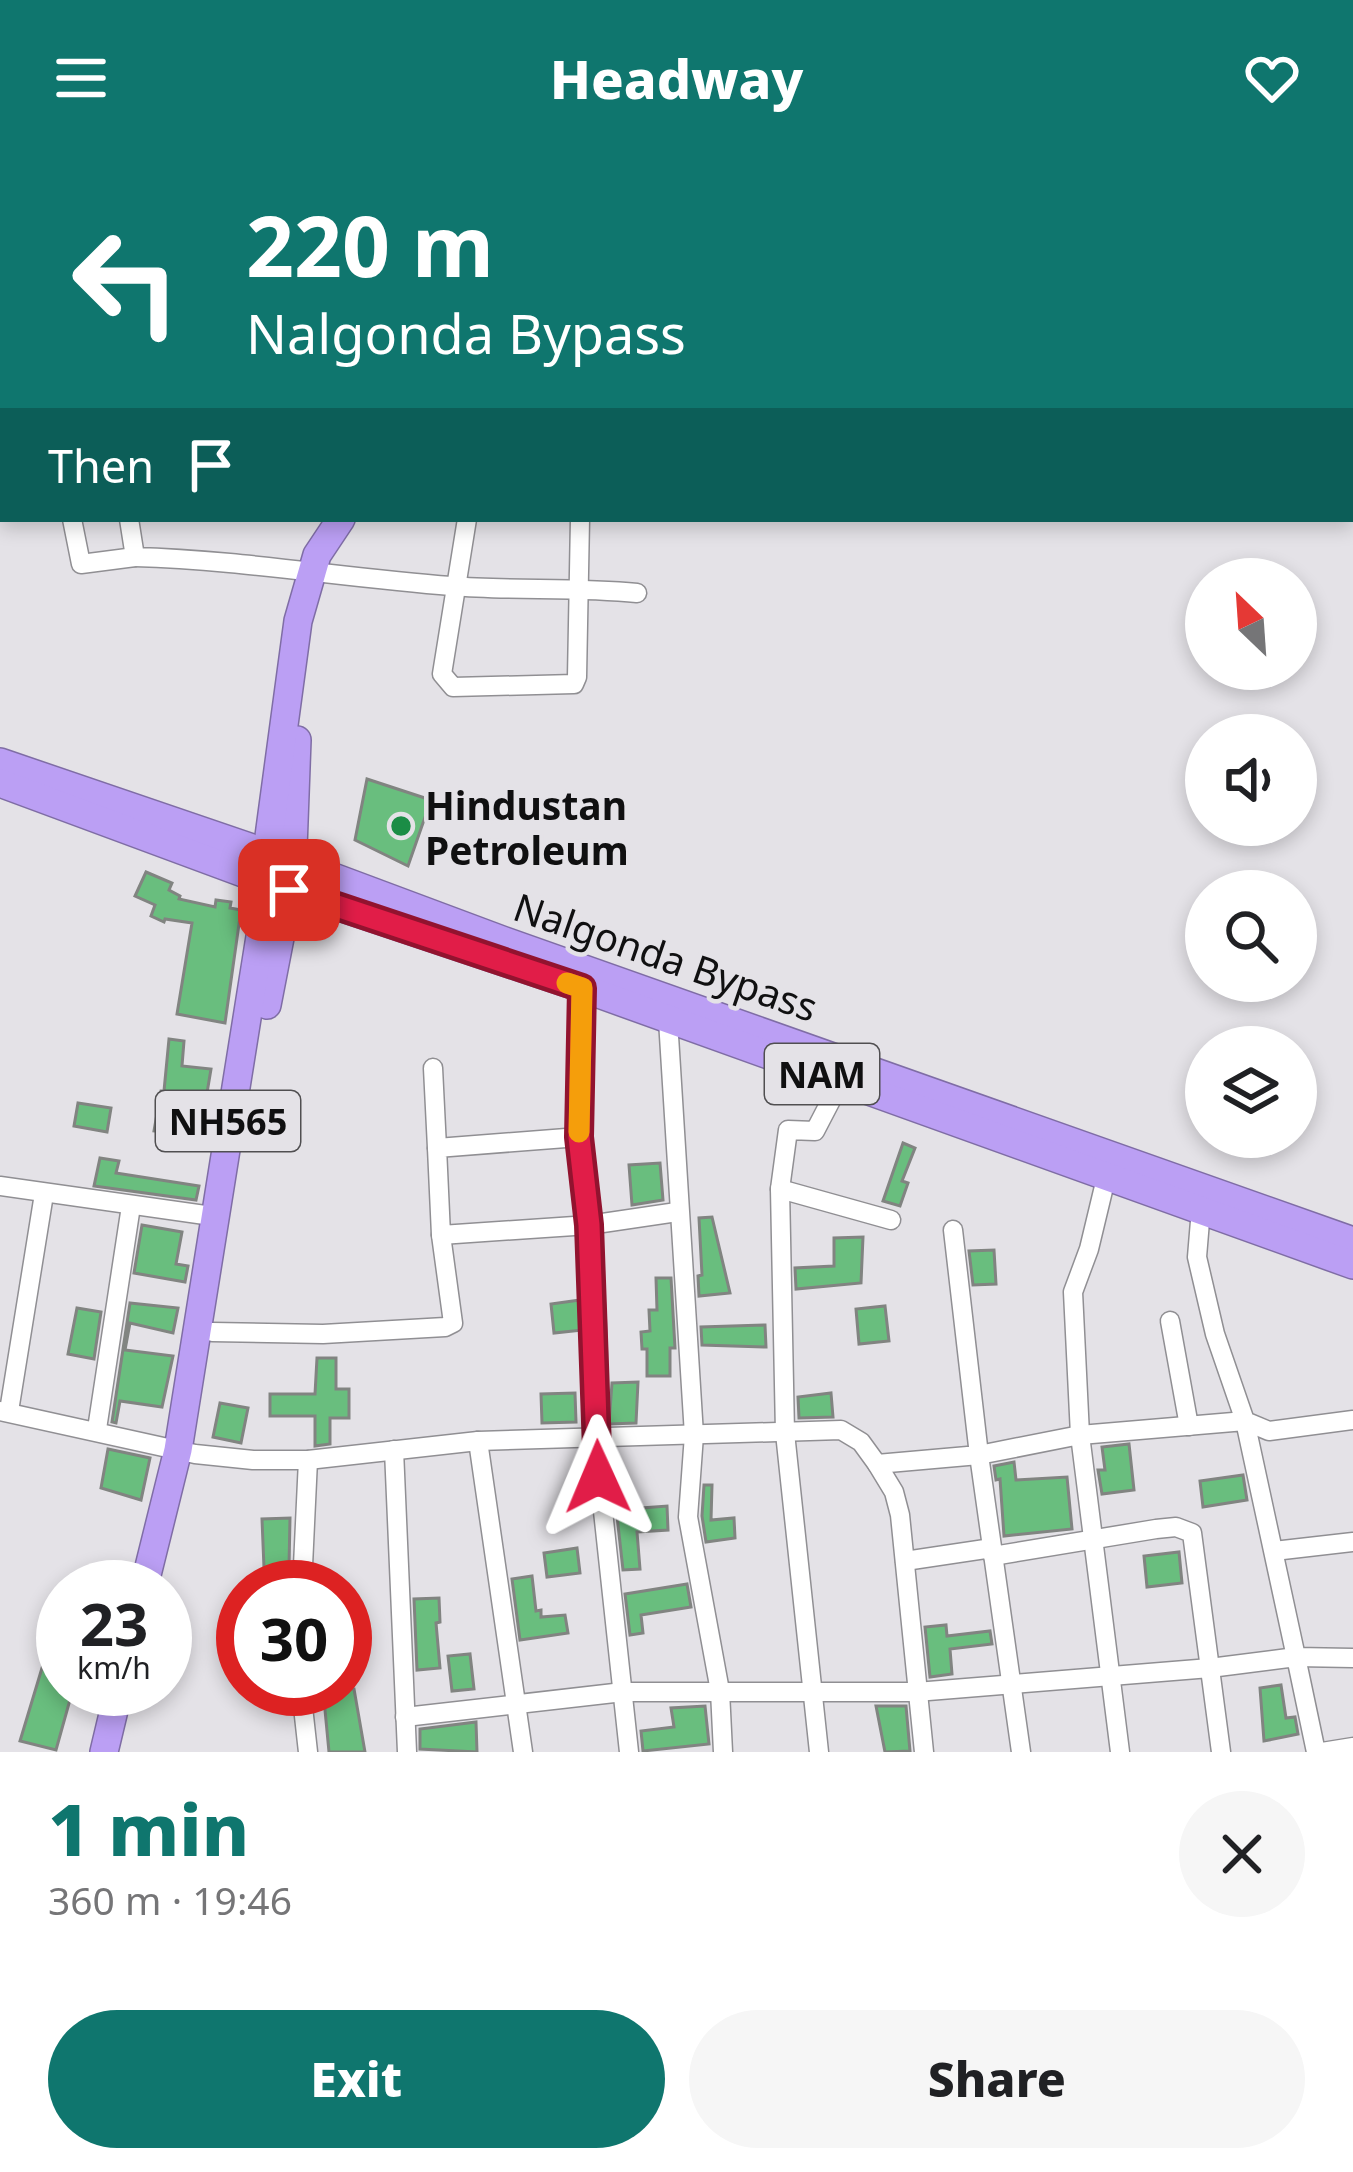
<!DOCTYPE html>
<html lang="en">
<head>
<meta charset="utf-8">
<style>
  body { margin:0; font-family:"Noto Sans",sans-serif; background:#f6f6f6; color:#202124; height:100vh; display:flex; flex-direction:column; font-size:45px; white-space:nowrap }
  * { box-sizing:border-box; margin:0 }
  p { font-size:39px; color:#757577 }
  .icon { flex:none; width:66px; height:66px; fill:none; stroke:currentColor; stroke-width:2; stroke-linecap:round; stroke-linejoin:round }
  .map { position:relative; height:1596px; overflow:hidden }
  .panel { display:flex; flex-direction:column; background:#fff; flex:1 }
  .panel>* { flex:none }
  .guide { position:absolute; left:0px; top:0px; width:1353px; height:366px; box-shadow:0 6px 18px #0003; background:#0f766e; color:#fff; overflow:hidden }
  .needle { width:78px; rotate:335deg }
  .tools { position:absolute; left:1185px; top:402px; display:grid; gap:24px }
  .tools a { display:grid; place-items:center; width:132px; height:132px; border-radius:50%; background:#fff; box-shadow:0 6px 18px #0003; font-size:60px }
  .speed { position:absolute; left:36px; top:1404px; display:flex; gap:24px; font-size:60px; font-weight:700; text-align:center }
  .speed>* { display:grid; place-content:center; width:156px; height:156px; border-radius:50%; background:#fff; box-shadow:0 6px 18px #0003; line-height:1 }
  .speed small { font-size:30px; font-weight:400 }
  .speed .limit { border:18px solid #d22; background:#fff; color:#111 }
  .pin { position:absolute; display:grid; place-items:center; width:102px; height:102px; color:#fff; margin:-51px; border-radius:24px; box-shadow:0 6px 18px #0006 }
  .me { position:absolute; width:132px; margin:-66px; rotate:359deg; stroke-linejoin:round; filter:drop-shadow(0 0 9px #0008) }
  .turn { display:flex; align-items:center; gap:42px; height:252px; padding:0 48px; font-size:54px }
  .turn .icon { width:156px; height:156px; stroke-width:2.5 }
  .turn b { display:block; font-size:84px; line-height:102px }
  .then { display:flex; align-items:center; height:114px; padding:0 48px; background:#0003; gap:24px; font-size:45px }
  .round { display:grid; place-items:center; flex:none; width:126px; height:126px; border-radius:63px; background:#f6f6f6 }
  .headline { display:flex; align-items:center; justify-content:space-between; height:204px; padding:0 48px }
  h1 { font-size:72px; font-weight:800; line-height:90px; color:#0f766e }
  .button { display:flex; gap:24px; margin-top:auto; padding:24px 48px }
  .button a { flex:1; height:138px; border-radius:72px; background:#0f766e; color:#fff; font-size:48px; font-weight:800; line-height:138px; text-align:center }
  .button a+a { background:#f6f6f6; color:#202124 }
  header { display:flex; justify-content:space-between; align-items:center; height:156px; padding:0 48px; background:#0f766e; color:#fff; font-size:54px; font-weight:800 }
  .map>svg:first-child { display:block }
</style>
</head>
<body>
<header><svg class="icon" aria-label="menu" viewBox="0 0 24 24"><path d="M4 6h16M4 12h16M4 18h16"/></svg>Headway<svg class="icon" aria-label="heart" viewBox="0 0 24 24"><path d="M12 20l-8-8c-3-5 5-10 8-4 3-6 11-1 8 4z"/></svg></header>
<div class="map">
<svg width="1353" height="1596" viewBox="0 0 1353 1596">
  <rect width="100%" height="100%" fill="#e4e2e7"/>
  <g fill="#69be7e" stroke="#818481" stroke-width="3">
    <polygon points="367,623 431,644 408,710 355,684"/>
    <polygon points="146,716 172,727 169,734 180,740 179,743 215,751 216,744 231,746 230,752 241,754 225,867 177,858 192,767 165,763 164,766 151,760 155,749 135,740"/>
    <polygon points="169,883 184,885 182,910 211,913 200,979 154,975 161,935 164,935"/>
    <polygon points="78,947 111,952 107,976 74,970"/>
    <polygon points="903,987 915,992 902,1025 908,1027 900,1050 883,1045"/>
    <polygon points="100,1002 119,1005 116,1017 199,1030 196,1044 94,1030"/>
    <polygon points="660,1007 663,1044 632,1049 629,1009"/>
    <polygon points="712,1061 730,1137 699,1140 698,1120 702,1119 699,1062"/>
    <polygon points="142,1069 182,1076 176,1108 188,1110 185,1126 134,1117"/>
    <polygon points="863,1081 861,1127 796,1133 795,1112 834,1110 834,1082"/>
    <polygon points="994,1094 996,1128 973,1129 969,1095"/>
    <polygon points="656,1122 671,1122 675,1192 670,1192 670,1220 647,1220 647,1193 642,1193 641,1176 650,1175 649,1154 657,1154"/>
    <polygon points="580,1144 583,1174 554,1177 551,1148"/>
    <polygon points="130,1147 178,1152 173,1177 130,1167 125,1194 173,1200 162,1251 120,1245 116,1267 112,1266"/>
    <polygon points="885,1150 889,1185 859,1188 856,1153"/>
    <polygon points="77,1152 101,1156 94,1203 68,1198"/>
    <polygon points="765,1169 766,1191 702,1189 701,1171"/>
    <polygon points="317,1202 336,1202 336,1233 349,1233 349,1262 330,1262 330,1288 315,1290 315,1260 270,1260 270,1238 315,1238"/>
    <polygon points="638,1226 636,1267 609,1268 612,1227"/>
    <polygon points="575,1237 576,1266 542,1267 541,1238"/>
    <polygon points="831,1237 833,1261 799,1262 798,1241"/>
    <polygon points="220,1247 248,1252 241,1287 213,1281"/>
    <polygon points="1129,1288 1134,1334 1102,1338 1098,1314 1105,1314 1102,1291"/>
    <polygon points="108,1293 150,1302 141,1344 101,1332"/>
    <polygon points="1014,1306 1016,1324 1067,1321 1072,1373 1004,1380 1000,1323 996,1324 994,1310"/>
    <polygon points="1243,1319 1247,1344 1203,1351 1200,1325"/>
    <polygon points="704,1329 712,1329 711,1364 734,1362 735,1382 706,1386 702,1360"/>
    <polygon points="667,1350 668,1374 637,1376 640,1413 623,1414 617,1360 642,1358 642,1352"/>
    <polygon points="290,1362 289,1411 264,1412 262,1363"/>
    <polygon points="577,1392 580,1417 547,1421 544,1397"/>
    <polygon points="1179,1396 1182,1427 1147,1431 1144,1400"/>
    <polygon points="532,1420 536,1455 541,1454 541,1461 565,1459 568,1477 520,1484 512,1423"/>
    <polygon points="687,1428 691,1451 641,1459 643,1477 630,1479 625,1438"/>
    <polygon points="439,1442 440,1466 436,1467 440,1512 417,1514 414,1443"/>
    <polygon points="61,1449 63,1533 73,1533 56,1594 20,1585"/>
    <polygon points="946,1469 947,1480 990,1475 992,1488 950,1493 952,1518 930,1521 925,1471"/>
    <polygon points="470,1498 474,1533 452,1535 448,1500"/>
    <polygon points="1281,1529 1286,1562 1295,1561 1298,1578 1264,1585 1260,1532"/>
    <polygon points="323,1533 354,1533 365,1596 329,1596"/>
    <polygon points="705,1550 709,1588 643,1595 641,1575 674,1571 671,1552"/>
    <polygon points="876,1550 906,1550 910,1595 885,1596"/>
    <polygon points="476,1566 477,1596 420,1593 420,1573"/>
  </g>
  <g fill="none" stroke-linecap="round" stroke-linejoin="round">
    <g stroke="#908f93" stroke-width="21">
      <g id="minor">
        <polyline points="69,0 72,3"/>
        <polyline points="741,0 742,3"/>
        <polyline points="913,0 914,3"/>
        <polyline points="958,0 958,3"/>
        <polyline points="230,3 232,0"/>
        <polyline points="0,87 3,86"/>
        <polyline points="0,156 3,155"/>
        <polyline points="0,259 3,259"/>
        <polyline points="72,363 81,408 135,401"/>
        <path d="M 129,363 L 135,401 C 241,404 345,422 451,430 C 513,435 575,431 637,437"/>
        <polyline points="467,363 442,518 453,531 574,528 577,521 580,363"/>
        <polyline points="582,832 579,981 437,992 441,1079 589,1069 677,1056"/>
        <polyline points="668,864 694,1279 688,1361 720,1535 723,1596"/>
        <polyline points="433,912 437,992"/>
        <path d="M 579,981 C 590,1079 604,1183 595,1281 L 629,1596"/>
        <polyline points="1107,1018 1089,1093 1073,1136 1080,1279 1245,1265 1296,1501 1353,1502"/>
        <polyline points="0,1030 212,1060"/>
        <polyline points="780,1033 891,1064"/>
        <polyline points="1201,1053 1197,1101 1215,1178 1245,1265 1269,1275 1353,1264"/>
        <polyline points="1170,1165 1189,1270"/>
        <polyline points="212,1176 323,1178 445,1171 453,1167 441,1079"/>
        <polyline points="0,1255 195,1298 253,1304 308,1304 478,1285 841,1274 861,1286 877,1308 979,1299 953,1074"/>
        <polyline points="9,1255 44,1038"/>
        <polyline points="97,1273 131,1050"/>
        <polyline points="478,1285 523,1596"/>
        <polyline points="394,1294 407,1596"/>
        <polyline points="877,1308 894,1336 900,1359 924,1596"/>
        <polyline points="1274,1395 1353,1386"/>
        <polyline points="993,1400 1156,1373 1176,1371 1192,1377 1221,1596"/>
        <polyline points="905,1405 992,1392"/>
        <polyline points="302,1431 308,1304"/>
        <polyline points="301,1533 308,1596"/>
        <polyline points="405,1561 623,1536 916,1536 1210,1512 1296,1501 1316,1596"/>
        <polyline points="819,1596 785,1277 780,1033 788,974 815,975 841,925"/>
        <polyline points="1021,1596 979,1299 1080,1279 1120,1596"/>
        <polyline points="1322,1596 1353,1591"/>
      </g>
    </g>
    <g stroke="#7f6da5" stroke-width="30">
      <g id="highway">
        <polyline points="604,3 605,0"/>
        <polyline points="0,606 293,706 502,784 1353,1085"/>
        <polyline points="0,627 289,734 582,832 1353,1109"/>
        <polyline points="267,849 292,720 297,584"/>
        <polyline points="144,1431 178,1294 263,762 265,710 298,465 317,399 341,363"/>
        <polyline points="104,1596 119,1533"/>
      </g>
    </g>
    <use href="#minor" stroke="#fff" stroke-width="18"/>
    <use href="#highway" stroke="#bb9ff4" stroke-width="27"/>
  </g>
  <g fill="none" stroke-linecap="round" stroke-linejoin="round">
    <g stroke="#92132f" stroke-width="30">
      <polyline id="route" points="289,734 582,832 579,981 589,1069 598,1321"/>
    </g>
    <use href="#route" stroke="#e11d48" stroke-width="21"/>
    <polyline stroke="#f59e0b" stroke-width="21" points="567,827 582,832 579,976"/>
  </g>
  <circle fill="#1b8d46" stroke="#e4e2e7" stroke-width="4.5" cx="401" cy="670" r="12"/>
  <g text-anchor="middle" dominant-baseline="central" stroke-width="9" stroke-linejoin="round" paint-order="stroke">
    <g fill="#e4e2e7" stroke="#504f51" stroke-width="3">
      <rect x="765" y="888" width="114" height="60" rx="9"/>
      <rect x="156" y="935" width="144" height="60" rx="9"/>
    </g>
    <g font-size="36" font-weight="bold" fill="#101011">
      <text x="822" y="918">NAM</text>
      <text x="228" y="965">NH565</text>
    </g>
    <g font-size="39" font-weight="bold" fill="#101011" stroke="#e4e2e7" text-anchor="start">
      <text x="425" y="648">Hindustan<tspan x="425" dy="45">Petroleum</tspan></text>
    </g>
    <g font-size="39" fill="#101011" stroke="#e4e2e7">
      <text transform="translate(666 800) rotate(19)">Nalgonda Bypass</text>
    </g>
  </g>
</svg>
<div class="tools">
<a><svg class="needle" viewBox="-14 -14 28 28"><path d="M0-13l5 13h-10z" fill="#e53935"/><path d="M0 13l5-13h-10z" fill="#757577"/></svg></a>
<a><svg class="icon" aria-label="sound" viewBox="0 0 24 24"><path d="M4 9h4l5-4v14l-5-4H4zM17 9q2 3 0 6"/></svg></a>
<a><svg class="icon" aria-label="search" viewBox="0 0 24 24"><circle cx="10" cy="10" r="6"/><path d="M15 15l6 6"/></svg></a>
<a><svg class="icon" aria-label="layers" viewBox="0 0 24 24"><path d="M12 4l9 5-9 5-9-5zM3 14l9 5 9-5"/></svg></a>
</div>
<div class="speed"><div>23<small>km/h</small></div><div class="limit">30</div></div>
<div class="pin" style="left:289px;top:734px;background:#d93025"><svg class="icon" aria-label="arrive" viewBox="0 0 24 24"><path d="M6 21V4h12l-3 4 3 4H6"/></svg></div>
<svg class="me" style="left:598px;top:1321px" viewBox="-20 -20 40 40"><path d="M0-17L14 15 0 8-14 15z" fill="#e11d48" stroke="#fff" stroke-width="4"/></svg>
<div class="guide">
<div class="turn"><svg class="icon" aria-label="left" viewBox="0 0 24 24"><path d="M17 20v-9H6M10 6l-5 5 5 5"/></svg><div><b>220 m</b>Nalgonda Bypass</div></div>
<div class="then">Then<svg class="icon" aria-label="arrive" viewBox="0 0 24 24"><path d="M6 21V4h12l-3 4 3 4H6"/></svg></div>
</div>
</div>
<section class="panel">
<div class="headline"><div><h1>1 min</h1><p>360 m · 19:46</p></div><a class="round"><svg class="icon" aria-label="close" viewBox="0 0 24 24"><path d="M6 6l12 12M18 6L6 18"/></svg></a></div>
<div class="button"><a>Exit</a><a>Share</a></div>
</section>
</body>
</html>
